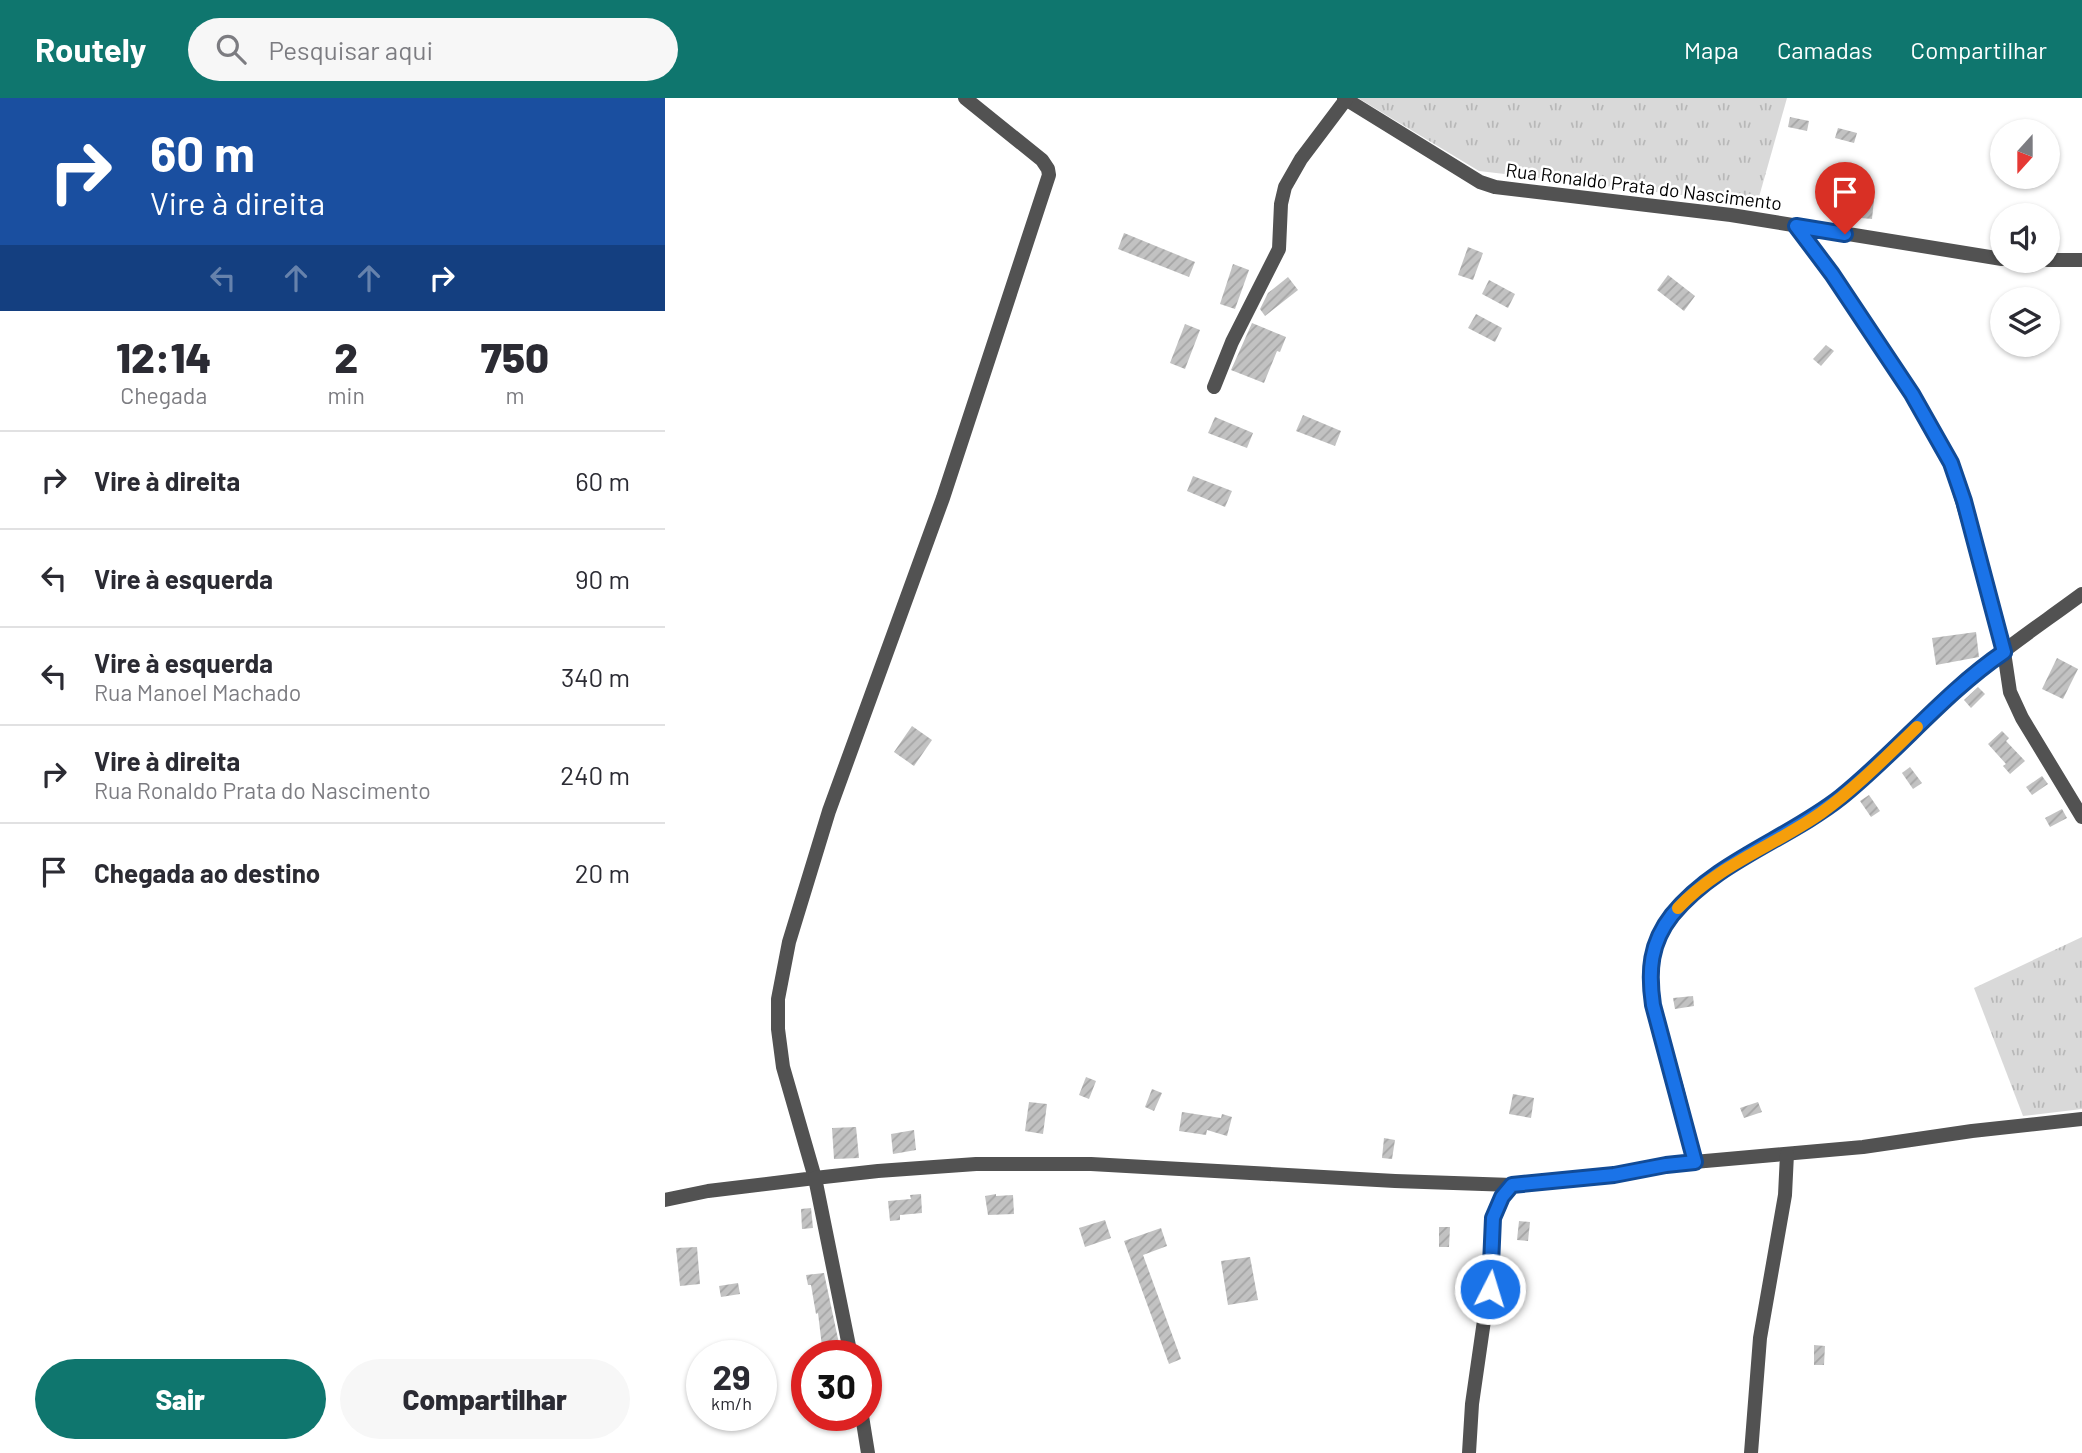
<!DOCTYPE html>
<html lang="pt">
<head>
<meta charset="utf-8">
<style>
  body { margin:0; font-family:Barlow,sans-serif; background:#f7f7f7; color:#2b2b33; height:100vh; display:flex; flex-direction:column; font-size:26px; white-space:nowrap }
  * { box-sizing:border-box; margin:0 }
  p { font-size:23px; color:#7c7c81 }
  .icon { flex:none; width:38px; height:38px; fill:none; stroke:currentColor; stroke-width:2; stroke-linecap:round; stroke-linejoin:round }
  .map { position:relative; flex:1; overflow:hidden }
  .side { display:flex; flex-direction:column; background:#fff; width:665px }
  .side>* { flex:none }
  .banner { background:#1a4fa0; color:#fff; overflow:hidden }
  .needle { width:46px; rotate:201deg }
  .controls { position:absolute; left:1325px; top:21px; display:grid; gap:14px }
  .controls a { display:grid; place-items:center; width:70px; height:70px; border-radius:50%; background:#fff; box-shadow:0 2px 5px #0004; font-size:35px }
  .speed { position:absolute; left:21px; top:1242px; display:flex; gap:14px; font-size:35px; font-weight:700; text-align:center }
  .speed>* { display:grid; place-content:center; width:91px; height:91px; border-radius:50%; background:#fff; box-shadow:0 2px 5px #0004; line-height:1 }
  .speed small { font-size:18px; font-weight:400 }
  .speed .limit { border:10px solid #d22; background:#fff; color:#111 }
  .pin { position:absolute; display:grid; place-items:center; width:60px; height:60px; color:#fff; margin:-72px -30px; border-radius:50% 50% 50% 0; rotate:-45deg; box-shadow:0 0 7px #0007 }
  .pin .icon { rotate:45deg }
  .me { position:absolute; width:77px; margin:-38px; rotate:5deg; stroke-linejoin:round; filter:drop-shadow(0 0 5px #0008) }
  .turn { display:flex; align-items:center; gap:24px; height:147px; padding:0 35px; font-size:32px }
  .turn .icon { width:91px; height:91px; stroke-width:2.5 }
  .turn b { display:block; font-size:49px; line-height:60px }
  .lanes { display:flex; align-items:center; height:66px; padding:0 35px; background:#0003; justify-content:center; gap:35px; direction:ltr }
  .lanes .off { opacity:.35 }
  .eta { display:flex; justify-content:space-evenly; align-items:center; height:119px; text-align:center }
  .eta b { font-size:42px; font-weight:800; line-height:49px }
  .button { display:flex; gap:14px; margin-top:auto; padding:14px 35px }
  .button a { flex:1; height:80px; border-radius:42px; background:#0f766e; color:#fff; font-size:28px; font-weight:800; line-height:80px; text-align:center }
  .button a+a { background:#f7f7f7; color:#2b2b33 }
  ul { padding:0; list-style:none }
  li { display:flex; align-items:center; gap:21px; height:98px; padding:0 35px; border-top:2px solid #e1e1e2 }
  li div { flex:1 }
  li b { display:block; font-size:26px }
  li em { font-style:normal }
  header { display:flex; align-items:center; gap:42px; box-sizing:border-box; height:98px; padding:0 35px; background:#0f766e; color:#fff }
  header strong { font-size:33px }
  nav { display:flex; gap:38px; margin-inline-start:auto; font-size:24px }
  .search { width:490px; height:63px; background:#f7f7f7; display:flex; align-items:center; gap:18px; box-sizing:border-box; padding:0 24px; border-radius:38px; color:#7c7c81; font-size:26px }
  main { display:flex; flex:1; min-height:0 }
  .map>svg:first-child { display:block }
</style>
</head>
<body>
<header>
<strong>Routely</strong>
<div class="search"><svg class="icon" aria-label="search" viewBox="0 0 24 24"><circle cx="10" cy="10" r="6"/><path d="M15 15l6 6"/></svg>Pesquisar aqui</div>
<nav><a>Mapa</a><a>Camadas</a><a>Compartilhar</a></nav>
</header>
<main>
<section class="side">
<div class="banner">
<div class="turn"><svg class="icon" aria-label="right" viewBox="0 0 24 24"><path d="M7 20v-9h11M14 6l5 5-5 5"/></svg><div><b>60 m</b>Vire à direita</div></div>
<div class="lanes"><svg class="icon off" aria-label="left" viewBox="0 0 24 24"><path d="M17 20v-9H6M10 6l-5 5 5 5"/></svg><svg class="icon off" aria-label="ahead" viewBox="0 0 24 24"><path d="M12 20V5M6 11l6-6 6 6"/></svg><svg class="icon off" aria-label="ahead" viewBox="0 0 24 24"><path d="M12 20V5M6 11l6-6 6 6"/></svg><svg class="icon" aria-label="right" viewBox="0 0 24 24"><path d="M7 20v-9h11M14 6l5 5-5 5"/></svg></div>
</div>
<div class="eta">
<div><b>12:14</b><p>Chegada</p></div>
<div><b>2</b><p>min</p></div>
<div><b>750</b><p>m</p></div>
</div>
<ul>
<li><svg class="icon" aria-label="right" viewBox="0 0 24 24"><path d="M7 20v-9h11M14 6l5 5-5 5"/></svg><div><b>Vire à direita</b></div><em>60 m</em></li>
<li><svg class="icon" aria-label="left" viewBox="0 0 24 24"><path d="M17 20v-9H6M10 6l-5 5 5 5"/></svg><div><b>Vire à esquerda</b></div><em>90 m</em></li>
<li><svg class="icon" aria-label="left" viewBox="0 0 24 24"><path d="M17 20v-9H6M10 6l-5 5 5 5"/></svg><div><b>Vire à esquerda</b><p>Rua Manoel Machado</p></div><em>340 m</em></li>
<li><svg class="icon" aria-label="right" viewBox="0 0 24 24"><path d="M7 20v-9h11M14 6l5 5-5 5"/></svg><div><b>Vire à direita</b><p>Rua Ronaldo Prata do Nascimento</p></div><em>240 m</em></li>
<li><svg class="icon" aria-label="arrive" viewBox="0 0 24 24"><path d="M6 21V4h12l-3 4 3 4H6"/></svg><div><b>Chegada ao destino</b></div><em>20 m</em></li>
</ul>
<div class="button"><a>Sair</a><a>Compartilhar</a></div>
</section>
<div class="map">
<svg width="1417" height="1355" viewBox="0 0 1417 1355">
  <defs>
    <pattern id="grass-tufts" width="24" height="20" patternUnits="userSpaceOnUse" patternTransform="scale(1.75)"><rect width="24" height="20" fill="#d9d9d9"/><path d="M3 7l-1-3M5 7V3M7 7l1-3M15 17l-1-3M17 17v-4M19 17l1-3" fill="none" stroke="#b8b8b8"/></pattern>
    <pattern id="building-hatch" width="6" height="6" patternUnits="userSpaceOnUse" patternTransform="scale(1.75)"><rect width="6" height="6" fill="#c2c2c2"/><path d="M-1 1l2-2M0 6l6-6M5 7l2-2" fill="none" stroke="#a5a5a5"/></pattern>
  </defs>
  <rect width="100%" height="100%" fill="#fff"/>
  <g fill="url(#grass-tufts)">
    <polygon points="693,0 1122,0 1092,106 814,73"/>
    <polygon points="1417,839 1417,1011 1358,1018 1309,890"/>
  </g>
  <g fill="url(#building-hatch)">
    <polygon points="1125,19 1144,23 1142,33 1123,29"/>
    <polygon points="1173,30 1192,35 1189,45 1170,40"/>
    <polygon points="1198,101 1209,102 1207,121 1196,120"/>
    <polygon points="459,135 530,164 524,179 453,151"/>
    <polygon points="803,149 818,155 808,182 793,177"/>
    <polygon points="568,166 584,172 570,211 555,206"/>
    <polygon points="1003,177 1030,198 1019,213 992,192"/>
    <polygon points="623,179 633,192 600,218 595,211 603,195"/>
    <polygon points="824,182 850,196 843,210 817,196"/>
    <polygon points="811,216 837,230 830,244 803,230"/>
    <polygon points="587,225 621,239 615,254 612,253 599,285 566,272"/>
    <polygon points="520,226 535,232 520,271 505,265"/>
    <polygon points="1161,247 1169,253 1156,268 1148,261"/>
    <polygon points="638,317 676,333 670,348 631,333"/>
    <polygon points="550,319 588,335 582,350 543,335"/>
    <polygon points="528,378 567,393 560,409 522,393"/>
    <polygon points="1311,534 1314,559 1271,567 1267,540"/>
    <polygon points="1392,560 1413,571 1398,601 1377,591"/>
    <polygon points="1313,589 1320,596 1306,610 1299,602"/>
    <polygon points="247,628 267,642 249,668 229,654"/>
    <polygon points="1337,633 1344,640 1341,643 1360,663 1345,676 1338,668 1341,666 1323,646"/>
    <polygon points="1245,669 1257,685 1248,691 1237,675"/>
    <polygon points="1377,678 1383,686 1367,697 1361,689"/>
    <polygon points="1204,697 1215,713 1206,719 1195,703"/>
    <polygon points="1397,711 1402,720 1385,729 1380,720"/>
    <polygon points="1028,898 1029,908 1010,911 1008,900"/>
    <polygon points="421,979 431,983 424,1001 414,997"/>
    <polygon points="487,991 497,995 489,1013 480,1009"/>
    <polygon points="848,996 869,1000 866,1020 844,1016"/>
    <polygon points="364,1004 382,1006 378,1036 360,1033"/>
    <polygon points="1093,1004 1097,1014 1079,1020 1075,1010"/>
    <polygon points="517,1014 556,1020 557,1016 567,1019 562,1038 542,1032 541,1037 514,1033"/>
    <polygon points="191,1029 194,1060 169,1061 167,1030"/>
    <polygon points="249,1032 251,1052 228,1056 226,1036"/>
    <polygon points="719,1040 730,1042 727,1061 717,1060"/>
    <polygon points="256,1096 257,1115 235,1117 235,1122 225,1123 223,1103 246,1101 245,1097"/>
    <polygon points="331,1096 331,1098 348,1097 349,1116 323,1117 320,1098"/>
    <polygon points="146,1110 148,1130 137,1131 136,1111"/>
    <polygon points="440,1122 446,1140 420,1149 414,1130"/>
    <polygon points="854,1123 865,1124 863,1143 852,1142"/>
    <polygon points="774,1129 785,1129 784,1149 774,1149"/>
    <polygon points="496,1130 502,1148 478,1157 516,1261 504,1266 459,1143"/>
    <polygon points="32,1149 35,1186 15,1188 11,1150"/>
    <polygon points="585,1159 593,1202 563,1207 556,1163"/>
    <polygon points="159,1175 176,1255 158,1257 153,1215 151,1216 146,1187 143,1187 141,1177"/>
    <polygon points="73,1185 75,1196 56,1199 54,1188"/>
    <polygon points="1149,1247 1160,1248 1159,1267 1149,1267"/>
  </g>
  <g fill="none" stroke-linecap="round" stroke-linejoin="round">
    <g stroke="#525252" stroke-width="14">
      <polyline points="679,0 815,84 830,89 1066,117 1337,161"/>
      <polyline points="1131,128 1167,176 1247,296 1286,365 1329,513 1339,554 1345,594 1357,620 1417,719"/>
      <polyline points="1382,162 1417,162"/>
      <polyline points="549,289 567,244 614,151 616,106 620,89 636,61 682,0"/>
      <polyline points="1029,1064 1198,1049 1307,1033 1417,1021"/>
      <polyline points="0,1102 43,1093 150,1080 118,969 113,931 113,901 124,844 164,713 278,400 384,77 383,71 377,62 300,0"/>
      <path d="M 186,1258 L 150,1080 L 213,1073 L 311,1066 L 426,1066 L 730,1083 L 847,1087 L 949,1077 L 1001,1067 L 1029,1064 C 1023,1038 1018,1012 1011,987 C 999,944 973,892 990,847 C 1017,776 1121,743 1178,698 C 1218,665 1252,627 1290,592 C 1330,557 1375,527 1417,496"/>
      <polyline points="197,1318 203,1355"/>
      <polyline points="804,1355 807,1306 827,1167 828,1120 837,1099 847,1087"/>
      <polyline points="1086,1355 1095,1240 1120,1097 1122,1056"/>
    </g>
  </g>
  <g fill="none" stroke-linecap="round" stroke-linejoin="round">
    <g stroke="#114b97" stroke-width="18">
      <path id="route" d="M 825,1191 L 828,1120 L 837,1099 L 847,1087 L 949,1077 L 1001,1067 L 1030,1064 L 988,907 C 983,873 985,845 1007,817 C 1051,763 1123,741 1176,699 C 1233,653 1279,595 1339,554 L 1299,403 L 1286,365 L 1247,296 L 1167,176 L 1131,128 L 1180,136"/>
    </g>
    <use href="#route" stroke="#1a73e8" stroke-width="12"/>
    <path stroke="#f59e0b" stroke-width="12" d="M 1013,810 C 1053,767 1109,748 1156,715 C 1191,690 1221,659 1252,629"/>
  </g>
  <g text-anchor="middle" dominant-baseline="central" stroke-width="5" stroke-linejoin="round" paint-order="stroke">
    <g font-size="19" fill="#000" stroke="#fff">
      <text transform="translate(979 88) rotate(7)">Rua Ronaldo Prata do Nascimento</text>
    </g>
  </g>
</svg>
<div class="controls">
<a><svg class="needle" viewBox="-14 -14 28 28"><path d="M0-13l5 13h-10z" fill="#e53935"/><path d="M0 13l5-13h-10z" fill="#7c7c81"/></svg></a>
<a><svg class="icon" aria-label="sound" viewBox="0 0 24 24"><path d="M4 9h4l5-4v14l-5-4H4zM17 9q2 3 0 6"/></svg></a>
<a><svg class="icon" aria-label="layers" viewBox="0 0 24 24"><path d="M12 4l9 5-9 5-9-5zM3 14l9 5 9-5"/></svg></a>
</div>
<div class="speed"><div>29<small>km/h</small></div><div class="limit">30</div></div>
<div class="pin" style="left:1180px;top:136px;background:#d93025"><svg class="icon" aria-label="arrive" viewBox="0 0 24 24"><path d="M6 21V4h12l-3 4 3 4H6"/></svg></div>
<svg class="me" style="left:825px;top:1191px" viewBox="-20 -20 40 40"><circle r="17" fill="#1a73e8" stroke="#fff" stroke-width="3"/><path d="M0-11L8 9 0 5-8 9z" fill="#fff"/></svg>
</div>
</main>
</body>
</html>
